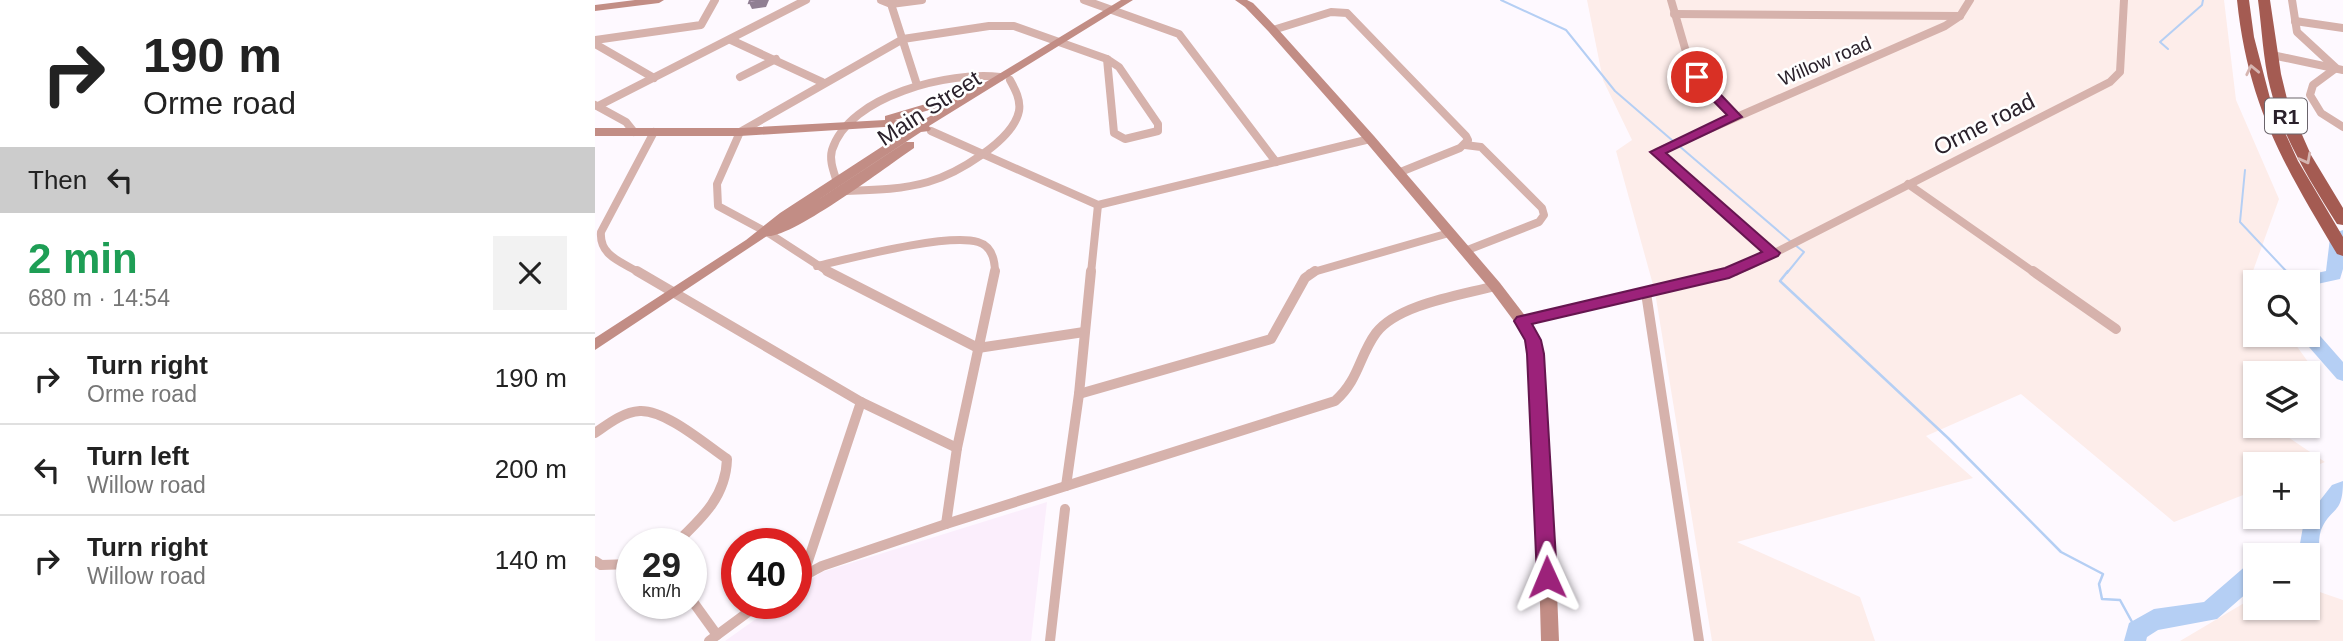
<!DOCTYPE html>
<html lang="en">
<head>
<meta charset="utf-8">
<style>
  body { margin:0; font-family:Helvetica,sans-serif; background:#f2f2f2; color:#222; height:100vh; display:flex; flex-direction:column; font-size:26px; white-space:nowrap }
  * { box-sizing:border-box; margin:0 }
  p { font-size:23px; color:#767676 }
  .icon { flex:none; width:38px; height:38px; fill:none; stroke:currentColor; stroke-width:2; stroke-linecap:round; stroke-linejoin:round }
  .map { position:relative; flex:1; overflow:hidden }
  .details { display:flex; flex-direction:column; background:#fff; width:595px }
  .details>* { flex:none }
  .top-card { background:#fff; color:#222; overflow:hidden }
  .buttons { position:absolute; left:1648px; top:270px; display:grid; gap:14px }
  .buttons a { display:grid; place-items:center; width:77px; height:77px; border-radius:0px; background:#fff; box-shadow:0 2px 5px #0004; font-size:35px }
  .speed { position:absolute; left:21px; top:528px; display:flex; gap:14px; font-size:35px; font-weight:700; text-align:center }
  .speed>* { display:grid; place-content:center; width:91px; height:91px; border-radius:50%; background:#fff; box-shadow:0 2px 5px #0004; line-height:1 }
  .speed small { font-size:18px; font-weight:400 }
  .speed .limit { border:10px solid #d22; background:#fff; color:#111 }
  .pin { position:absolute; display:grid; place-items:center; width:60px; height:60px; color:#fff; margin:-30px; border:4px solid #fff; border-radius:50%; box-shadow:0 2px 7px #0007 }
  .me { position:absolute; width:77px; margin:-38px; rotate:359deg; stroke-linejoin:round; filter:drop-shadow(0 0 5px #0008) }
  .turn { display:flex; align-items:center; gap:24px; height:147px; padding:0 28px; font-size:32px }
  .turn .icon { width:91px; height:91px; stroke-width:2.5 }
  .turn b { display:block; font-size:49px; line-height:60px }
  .then { display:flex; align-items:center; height:66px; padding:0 28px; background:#0003; gap:14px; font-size:26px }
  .round { display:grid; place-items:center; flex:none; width:74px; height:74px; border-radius:0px; background:#f2f2f2 }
  .head { display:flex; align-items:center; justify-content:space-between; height:119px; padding:0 28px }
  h1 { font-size:42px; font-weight:800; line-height:52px; color:#1e9e55 }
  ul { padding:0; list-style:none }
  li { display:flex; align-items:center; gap:21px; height:91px; padding:0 28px; border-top:2px solid #e0e0e0 }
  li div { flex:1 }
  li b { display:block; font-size:26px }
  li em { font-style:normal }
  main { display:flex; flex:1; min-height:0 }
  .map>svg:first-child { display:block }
</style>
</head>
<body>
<main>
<section class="details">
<div class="top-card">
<div class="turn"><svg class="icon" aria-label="right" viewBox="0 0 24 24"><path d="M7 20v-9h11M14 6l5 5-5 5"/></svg><div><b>190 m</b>Orme road</div></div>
<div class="then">Then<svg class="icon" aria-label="left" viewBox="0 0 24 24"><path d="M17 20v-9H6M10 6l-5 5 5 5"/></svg></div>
</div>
<div class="head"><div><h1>2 min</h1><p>680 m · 14:54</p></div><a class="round"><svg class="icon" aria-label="close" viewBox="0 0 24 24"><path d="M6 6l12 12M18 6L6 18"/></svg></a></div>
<ul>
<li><svg class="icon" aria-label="right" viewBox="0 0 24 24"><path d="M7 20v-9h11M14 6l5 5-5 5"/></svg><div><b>Turn right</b><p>Orme road</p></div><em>190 m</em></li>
<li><svg class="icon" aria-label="left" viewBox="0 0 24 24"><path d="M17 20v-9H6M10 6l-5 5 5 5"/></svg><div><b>Turn left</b><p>Willow road</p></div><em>200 m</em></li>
<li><svg class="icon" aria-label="right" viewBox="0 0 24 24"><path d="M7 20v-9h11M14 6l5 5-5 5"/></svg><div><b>Turn right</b><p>Willow road</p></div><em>140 m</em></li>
</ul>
</section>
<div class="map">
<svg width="1748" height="641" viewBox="0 0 1748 641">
  <rect width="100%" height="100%" fill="#fef9ff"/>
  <polygon fill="#fbeefc" points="452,502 436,641 130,641 182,604 201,604 201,590 227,572"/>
  <g fill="#fdedea">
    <polygon points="992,0 1629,0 1641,100 1684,199 1654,282 1661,291 1661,334 1693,334 1716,366 1709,373 1661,373 1661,425 1675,425 1730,462 1713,469 1713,464 1661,464 1661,490 1579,522 1426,394 1331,436 1378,478 1142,542 1265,597 1280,641 1117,641 1060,292 1021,151 1037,140 1008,80"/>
    <polygon points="1713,588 1748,600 1748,641 1585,641 1661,596 1661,607 1713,607"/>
  </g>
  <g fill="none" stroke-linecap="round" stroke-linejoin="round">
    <g stroke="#b5cff4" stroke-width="2">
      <polyline points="906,0 971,30 1020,91 1078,141"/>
      <polyline points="1573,49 1565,42 1607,5 1608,0"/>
      <polyline points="1083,145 1195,241"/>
      <polyline points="1650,170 1645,222 1693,273"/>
      <polyline points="1192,273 1209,252 1200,245"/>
    </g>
    <g stroke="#b5cff4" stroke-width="2.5">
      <polyline points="1193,271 1185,281 1353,438 1466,552 1508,574 1504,584 1507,599 1525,600 1542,631"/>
      <polyline points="1692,271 1702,282"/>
    </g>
    <g fill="#b5cff4" fill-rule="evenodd">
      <polygon points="1748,230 1748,269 1745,279 1713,286 1713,282 1697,282 1699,278 1731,271 1735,238 1737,234"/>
      <polygon points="1713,327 1719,329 1748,362 1748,381 1742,379 1707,339 1704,334 1713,334"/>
      <path d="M 1748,481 C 1748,516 1736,506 1726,530 C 1722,542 1726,557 1721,569 L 1713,572 L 1713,555 L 1703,555 L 1709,521 L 1737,485 Z"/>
      <polygon points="1661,561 1661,585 1622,619 1563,630 1552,637 1551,641 1529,641 1534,623 1559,609 1609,602 1653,564"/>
    </g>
    <g stroke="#d6b2ac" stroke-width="8">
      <polyline points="286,0 296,4 322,85"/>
      <polyline points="489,0 584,34 681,162"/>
      <polyline points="1076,0 1096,69 1140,117"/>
      <polyline points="1697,0 1702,32 1741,68 1718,85 1715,95 1726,113 1748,127"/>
      <polyline points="296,4 327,0"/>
      <polyline points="1079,14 1365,16"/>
      <polyline points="1700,21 1748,28"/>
      <polyline points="678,30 736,12 752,13 871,136 873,140 865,148 803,173"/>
      <polyline points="0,40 106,25 120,0"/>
      <polyline points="136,40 227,82"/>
      <polyline points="0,44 59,78"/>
      <polyline points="1677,55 1748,70"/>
      <polygon points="512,59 524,67 563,124 563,131 530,139 519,133"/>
      <polyline points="145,77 181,59"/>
      <polyline points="0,105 31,122 39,132"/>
      <polyline points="3,106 211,0"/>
      <polyline points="336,131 503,205 775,139"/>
      <polyline points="870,145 886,147 947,208 949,215 944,222 870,251"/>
      <path d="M 242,182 C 239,172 234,161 237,150 C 254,95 355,71 405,77"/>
      <polyline points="1313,184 1440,273"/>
      <path d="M 247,191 C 275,190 305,190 333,182 C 361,174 418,141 424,111 C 426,100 420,89 415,80"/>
      <polyline points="1178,253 1062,152 1350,26 1365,16 1375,0"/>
      <path d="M 222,266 C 257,258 351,233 383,242 C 397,246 400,260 400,273"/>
      <path d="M 45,273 C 27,262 4,256 6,232 L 59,132"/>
      <polyline points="235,273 175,234 123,206 122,184 145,132 308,39 394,26 419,26 512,59"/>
      <polyline points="496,273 503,205"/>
      <polyline points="715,273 854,233"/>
      <polyline points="1135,273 1156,265 1515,82 1525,72 1529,0"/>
    </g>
    <g stroke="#d6b2ac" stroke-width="10">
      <polyline points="42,271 266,402 362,448"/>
      <polyline points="232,271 383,348 489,332"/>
      <polyline points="1438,271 1521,329"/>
      <polyline points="1051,293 1104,641"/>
      <polyline points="927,321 1140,271"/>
      <polyline points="484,394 676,339 710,278 720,271"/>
      <path d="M 0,433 C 13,424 28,412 45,411 C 71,410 110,444 132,459 C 131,497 106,519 80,544"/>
      <polyline points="471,486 484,394 496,271"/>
      <polyline points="351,524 362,448 400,271"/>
      <polyline points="0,561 6,565 37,564"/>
      <polyline points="208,576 266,402"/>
      <path d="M 201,580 L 227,566 L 351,524 L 740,401 C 764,380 764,356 781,333 C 803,304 867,295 900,286"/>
      <polyline points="96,599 122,635"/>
      <polyline points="114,641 164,604"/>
      <polyline points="455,641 470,509"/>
    </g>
    <g fill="#c28d85" fill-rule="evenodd">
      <polygon points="40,0 69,0 64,3 0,11 0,5"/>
      <path d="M 526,0 L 538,0 L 334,126 L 336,129 L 334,131 L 326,132 L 191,221 L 311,142 L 319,142 L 319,148 C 294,165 196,239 172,236 L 0,350 L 0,338 L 151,240 L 185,213 L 314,129 L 305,126 L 145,136 L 0,136 L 0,128 L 145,128 L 290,120 L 290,116 L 351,98 L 359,98 L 361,100 ZM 355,104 L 322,124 L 300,120 Z"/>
      <polygon points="640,0 652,0 658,3 682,28 779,136 905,283 941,330 947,354 958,495 964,641 946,641 942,495 933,354 927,332 895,289 771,142 674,32 650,7"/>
    </g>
    <g fill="#a45b52" fill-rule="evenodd">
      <path d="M 1642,0 L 1654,0 L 1659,37 L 1676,102 L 1703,161 L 1748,237 L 1748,256 L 1742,254 C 1689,165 1653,106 1642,0 Z"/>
      <path d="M 1663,0 L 1675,0 L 1686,74 L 1693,103 L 1716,155 L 1748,208 L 1748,225 L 1742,224 C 1715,181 1687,137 1675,87 C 1668,59 1667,29 1663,0 Z"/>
    </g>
  </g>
  <polygon fill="#907f93" points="168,0 174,0 171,7 157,9 154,3"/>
  <polygon fill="#cdb5d2" stroke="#907f93" stroke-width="2" points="155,0 168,0 167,1 154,3"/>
  <defs><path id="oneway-chevron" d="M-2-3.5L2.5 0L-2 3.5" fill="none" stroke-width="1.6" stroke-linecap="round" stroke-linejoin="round" transform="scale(1.75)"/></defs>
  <g stroke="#d6b5b1">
    <use href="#oneway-chevron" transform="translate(1657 70) rotate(-102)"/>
    <use href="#oneway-chevron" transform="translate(1711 159) rotate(62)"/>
  </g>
  <polygon fill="#9c227a" stroke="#65164f" stroke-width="2" points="1102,74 1107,75 1147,117 1071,153 1185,253 1183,256 1134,278 937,324 946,340 949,354 962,577 959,583 952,586 945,583 942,577 932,354 930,340 919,321 922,317 1130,268 1167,252 1055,152 1132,115 1098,80 1098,75"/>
  <g text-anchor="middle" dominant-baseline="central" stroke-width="5" stroke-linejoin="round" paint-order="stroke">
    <g font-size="19" fill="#2a212b" stroke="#fff">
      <text transform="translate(1230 61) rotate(-23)">Willow road</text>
    </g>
    <rect fill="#fff" stroke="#6a646b" stroke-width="2" x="1670" y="98.5" width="42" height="35" rx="5"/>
    <g font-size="21" font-weight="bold" fill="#2a212b">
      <text x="1691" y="116">R1</text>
    </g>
    <g font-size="23" fill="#2a212b" stroke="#fff">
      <text transform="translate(334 108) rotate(-33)">Main Street</text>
      <text transform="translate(1389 124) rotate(-27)">Orme road</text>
    </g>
  </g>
</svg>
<div class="buttons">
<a><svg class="icon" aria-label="search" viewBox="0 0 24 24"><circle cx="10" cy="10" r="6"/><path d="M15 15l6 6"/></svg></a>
<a><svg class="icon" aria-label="layers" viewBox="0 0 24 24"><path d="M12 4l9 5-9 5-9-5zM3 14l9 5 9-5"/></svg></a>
<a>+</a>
<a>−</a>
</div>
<div class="speed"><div>29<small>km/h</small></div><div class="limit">40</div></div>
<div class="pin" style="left:1102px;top:77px;background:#d93025"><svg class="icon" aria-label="arrive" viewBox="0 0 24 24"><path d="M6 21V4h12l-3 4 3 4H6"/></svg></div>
<svg class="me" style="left:952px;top:577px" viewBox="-20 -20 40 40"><path d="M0-17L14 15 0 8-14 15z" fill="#9c227a" stroke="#fff" stroke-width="4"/></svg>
</div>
</main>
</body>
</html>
